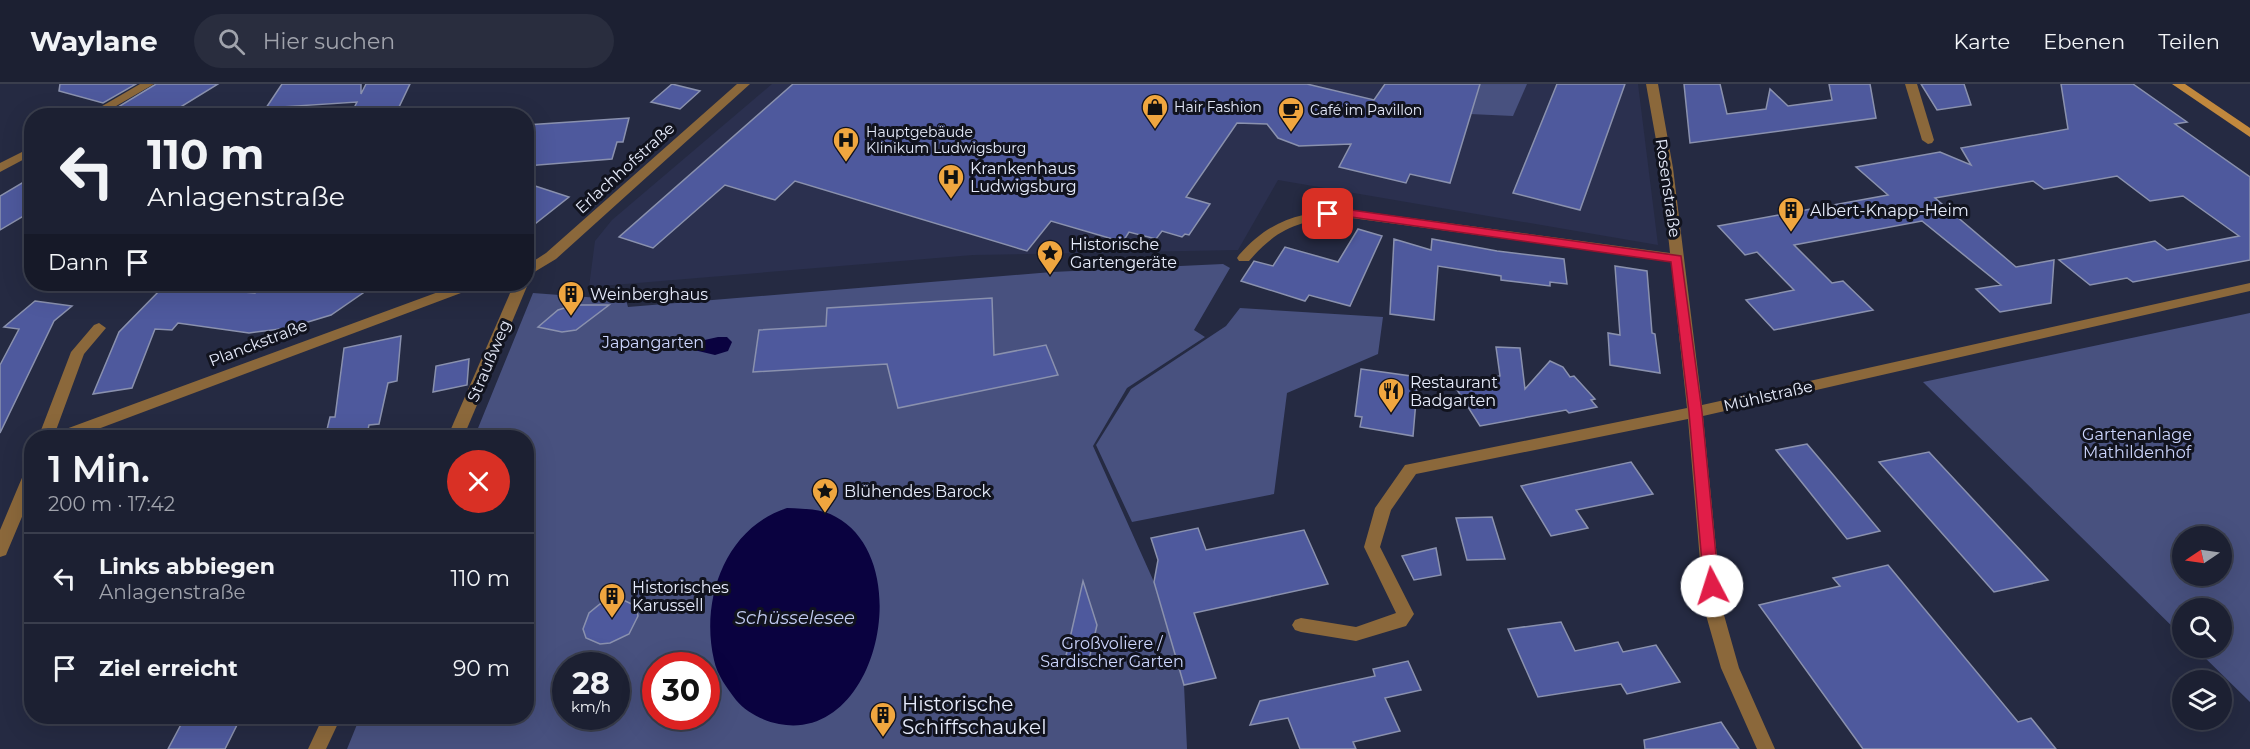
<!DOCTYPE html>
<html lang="de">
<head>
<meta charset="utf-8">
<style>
  body { margin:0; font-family:Montserrat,sans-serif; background:#292d3e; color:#f1f3f6; height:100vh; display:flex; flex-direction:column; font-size:22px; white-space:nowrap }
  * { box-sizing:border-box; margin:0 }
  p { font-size:20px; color:#a0a3ac }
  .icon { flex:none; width:33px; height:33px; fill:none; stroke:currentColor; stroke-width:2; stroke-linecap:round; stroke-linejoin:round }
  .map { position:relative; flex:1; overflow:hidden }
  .drawer { position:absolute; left:24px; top:346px; width:510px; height:294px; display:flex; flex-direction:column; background:#1c2032; border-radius:24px; box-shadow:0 6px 24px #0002,0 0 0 2px #3a3e4d }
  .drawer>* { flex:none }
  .banner { position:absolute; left:24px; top:24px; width:510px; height:183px; border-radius:24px; box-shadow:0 6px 24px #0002,0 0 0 2px #3a3e4d; background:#1c2032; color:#f1f3f6; overflow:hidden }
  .needle { width:39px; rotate:257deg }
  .buttons { position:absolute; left:2172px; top:442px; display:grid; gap:12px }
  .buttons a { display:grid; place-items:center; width:60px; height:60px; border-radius:50%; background:#1c2032; box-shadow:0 6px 24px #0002,0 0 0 2px #3a3e4d; font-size:30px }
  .speed { position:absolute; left:552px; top:568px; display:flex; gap:12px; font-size:30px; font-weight:700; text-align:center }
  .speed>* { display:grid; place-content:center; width:78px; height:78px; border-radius:50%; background:#1c2032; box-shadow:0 6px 24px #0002,0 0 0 2px #3a3e4d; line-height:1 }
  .speed small { font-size:15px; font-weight:400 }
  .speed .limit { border:9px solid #d22; background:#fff; color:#111 }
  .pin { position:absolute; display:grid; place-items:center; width:51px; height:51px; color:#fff; margin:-26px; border-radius:12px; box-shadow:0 3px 9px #0006 }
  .me { position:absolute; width:66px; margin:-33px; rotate:355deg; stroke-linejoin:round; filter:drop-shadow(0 0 4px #0008) }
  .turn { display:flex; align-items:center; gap:21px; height:126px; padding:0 24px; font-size:27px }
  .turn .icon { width:78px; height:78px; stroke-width:2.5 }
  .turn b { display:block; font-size:42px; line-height:51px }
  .then { display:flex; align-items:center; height:57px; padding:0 24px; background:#0003; gap:12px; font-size:22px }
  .round { display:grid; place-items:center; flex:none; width:63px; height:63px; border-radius:32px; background:#292d3e }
  .overview { display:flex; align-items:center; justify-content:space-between; height:102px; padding:0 24px }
  h1 { font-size:36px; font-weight:600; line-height:45px }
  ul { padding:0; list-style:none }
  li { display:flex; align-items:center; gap:18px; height:90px; padding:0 24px; border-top:2px solid #3a3e4d }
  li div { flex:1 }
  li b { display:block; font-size:22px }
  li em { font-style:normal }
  header { display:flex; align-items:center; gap:36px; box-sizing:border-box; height:84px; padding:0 30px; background:#1c2032; border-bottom:2px solid #3a3e4d }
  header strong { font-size:28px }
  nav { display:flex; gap:33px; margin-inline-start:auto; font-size:21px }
  .search { width:420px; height:54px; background:#292d3e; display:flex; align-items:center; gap:15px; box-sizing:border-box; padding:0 21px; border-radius:33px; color:#a0a3ac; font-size:22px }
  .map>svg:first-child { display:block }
</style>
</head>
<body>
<header>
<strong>Waylane</strong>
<div class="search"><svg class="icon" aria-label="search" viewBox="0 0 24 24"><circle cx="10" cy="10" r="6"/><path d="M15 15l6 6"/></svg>Hier suchen</div>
<nav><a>Karte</a><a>Ebenen</a><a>Teilen</a></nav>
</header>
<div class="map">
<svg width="2250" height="665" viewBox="0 0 2250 665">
  <rect width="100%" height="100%" fill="#252a42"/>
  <polygon fill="#2b304f" points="772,0 1638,0 1658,161 1278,96 1238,166 973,171 589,203 595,157 612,136"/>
  <g fill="#48517f" fill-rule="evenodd">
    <polygon points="1480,0 1527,0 1513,32 1470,30"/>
    <path d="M 1223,180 L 1230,184 L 1194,246 L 1205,253 L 1127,304 L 1093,362 L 1154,498 L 1184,601 L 1187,665 L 347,665 L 360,633 L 526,633 L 526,354 L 474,354 L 533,209 L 626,216 L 628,223 L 1052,188 ZM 566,582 L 616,582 L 616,633 L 566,633 ZM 656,582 L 706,582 L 706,633 L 656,633 Z"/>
    <polygon points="1240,224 1383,233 1378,270 1287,309 1274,410 1132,438 1096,361 1131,305 1226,242"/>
    <path d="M 2250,229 L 2250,618 L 2195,564 L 2222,564 L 2222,525 L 2182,525 L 2182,552 L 1923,298 ZM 2182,453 L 2222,453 L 2222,492 L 2182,492 Z"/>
  </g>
  <g fill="#0a0240">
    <polygon points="718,253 727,253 732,258 728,267 715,271 694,266 693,263 700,257"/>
    <path d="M 787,424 C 804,425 821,424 836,433 C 917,477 878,659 779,640 C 763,637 746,628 736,616 C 727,604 717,591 714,576 C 700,516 725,444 787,424 Z"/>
  </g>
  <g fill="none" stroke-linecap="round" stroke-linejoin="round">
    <polyline stroke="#0a0240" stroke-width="8" points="630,259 700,257"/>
  </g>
  <g fill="#4e599d" stroke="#8a91ae" stroke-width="1.5">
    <polygon points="60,0 136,0 103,19 59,7"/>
    <polygon points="156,0 218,0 166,32 146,32 118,23"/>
    <polygon points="282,0 361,0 361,10 366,0 410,0 399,23 353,26 357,18 266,24"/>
    <polygon points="672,0 700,7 680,25 651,18"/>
    <polygon points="793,0 1307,0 1374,16 1385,0 1480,0 1450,99 1410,90 1406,99 1339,83 1351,60 1299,62 1278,54 1267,40 1237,39 1186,113 1210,120 1189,151 1185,150 1182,153 1162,147 1156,155 1129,148 1124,156 1116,156 1051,137 1027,167 795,97 775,116 725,101 653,164 619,153"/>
    <polygon points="1557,0 1625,0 1580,126 1513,109"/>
    <polygon points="1684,0 1720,0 1727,30 1766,25 1770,5 1788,22 1832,16 1829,0 1870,0 1876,34 1690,59"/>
    <polygon points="1921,0 1964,0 1971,21 1937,26"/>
    <polygon points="2061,0 2133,0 2187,38 2175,40 2250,93 2250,176 2133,198 2127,194 2090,201 2059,176 2155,157 2167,166 2239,152 2183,112 2150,117 2117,92 2044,105 2033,97 1935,114 2016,183 2054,176 2051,219 2000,228 1976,205 2001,201 1922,137 1794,161 1832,199 1843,197 1873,226 1774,246 1746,216 1794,206 1757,168 1745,171 1718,142 1888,111 1856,83 1940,68 1971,81 1961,64 2068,45"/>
    <polygon points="629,34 623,58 617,58 612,75 526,82 526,41"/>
    <polygon points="32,93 32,127 0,146 0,112"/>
    <polygon points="526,99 569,113 526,147"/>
    <polygon points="1358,145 1382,152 1350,222 1309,211 1305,217 1241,197 1254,177 1273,182 1285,163 1338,178"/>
    <polygon points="1394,155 1431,166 1432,155 1497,167 1564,175 1567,200 1550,198 1550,202 1501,196 1501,192 1438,182 1434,236 1390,230"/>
    <polygon points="1615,182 1647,187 1652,249 1655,250 1660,289 1610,281 1608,249 1620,251"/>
    <polygon points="166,200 173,200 172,202 255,209 262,203 303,200 376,200 331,231 288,244 249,249 178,239 172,246 155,245 132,304 93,310 119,248"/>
    <polygon points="992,214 994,271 1046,261 1058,291 898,324 887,280 753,288 759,246 826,242 827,224"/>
    <polygon points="35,217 72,222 54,237 0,349 0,281 19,245 4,243"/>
    <polygon points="574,221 609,221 576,246 562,248 538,243 558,226"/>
    <polygon points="401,252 397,297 388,299 379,340 369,341 366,354 325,354 330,333 335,333 344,264"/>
    <polygon points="1496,263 1520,264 1525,305 1550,277 1563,283 1570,293 1574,292 1595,315 1591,316 1597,323 1569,329 1566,326 1480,342 1454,301 1500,292"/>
    <polygon points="469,275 467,301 433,308 436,282"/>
    <polygon points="1361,285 1418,293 1413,352 1360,343 1362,333 1355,332"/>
    <polygon points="1807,360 1835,393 1880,447 1847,455 1776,366"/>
    <polygon points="1929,368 2048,496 1994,508 1879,378"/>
    <polygon points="1631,378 1653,410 1576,426 1588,444 1551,452 1521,402"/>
    <polygon points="1492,433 1505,475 1467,476 1456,434"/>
    <polygon points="1198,444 1206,466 1304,446 1328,500 1194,529 1216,594 1184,601 1154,498 1158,476 1151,454"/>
    <polygon points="1436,464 1441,491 1414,496 1402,472"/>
    <polygon points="1888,481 2018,638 2031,634 2056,665 1863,665 1759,521 1840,502 1833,494"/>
    <polygon points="1083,497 1097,541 1088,580 1065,576"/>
    <polygon points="621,515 636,522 638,532 629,550 610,559 600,560 586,554 583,545 589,529 600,520"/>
    <polygon points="1561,538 1575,567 1618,558 1623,568 1656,561 1680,598 1627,610 1621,600 1538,613 1508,545"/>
    <polygon points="1408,577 1421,606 1385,614 1400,647 1353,658 1356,665 1300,665 1288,634 1250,641 1260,617 1375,592 1373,585"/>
    <polygon points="185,633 241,633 225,665 168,665"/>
    <polygon points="1721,638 1739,665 1645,665 1644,656"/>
  </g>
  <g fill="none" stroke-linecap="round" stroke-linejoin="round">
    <g fill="#8b683b" fill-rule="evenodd">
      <polygon points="140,0 154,0 99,32 85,32"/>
      <polygon points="737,0 750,0 556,175 526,193 526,182 546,169"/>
      <path d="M 1646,0 L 1658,0 L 1673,84 L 1702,321 L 2250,199 L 2250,207 L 1703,332 L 1722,524 L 1739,584 L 1775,665 L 1757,665 L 1721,584 L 1704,524 L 1688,335 L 1416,390 L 1391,426 L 1380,463 L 1414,530 L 1406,542 L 1356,557 L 1301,548 L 1295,546 L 1292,541 L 1295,536 L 1301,534 L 1356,543 L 1396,529 L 1364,463 L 1375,424 L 1405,381 L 1687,324 L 1671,177 L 1344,133 C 1301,136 1278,143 1249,177 L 1239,177 L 1237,174 L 1239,171 C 1270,136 1298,129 1344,125 L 1670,169 L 1661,84 Z"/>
      <polygon points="1905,0 1917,0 1934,56 1932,59 1928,60 1922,56"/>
      <polygon points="32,63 32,71 0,88 0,79"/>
      <polygon points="526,198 528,200 463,354 447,354 514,200"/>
      <polygon points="460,200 479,200 477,203 74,354 38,354 71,268 94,241 99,239 106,244 84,270 55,349"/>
      <polygon points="32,383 32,409 8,466 6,471 0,473 0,446 24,389 26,385"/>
      <polygon points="323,633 341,633 326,665 308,665"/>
    </g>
    <polygon fill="#c1883d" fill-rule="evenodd" points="2172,0 2185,0 2250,44 2250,53"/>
  </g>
  <polygon fill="#e11d48" stroke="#92132f" stroke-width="1.5" points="1344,125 1681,172 1702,328 1719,502 1717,507 1706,507 1704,502 1689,328 1671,178 1344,132 1328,133 1322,130 1328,126"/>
  <defs>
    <g id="shop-pin" transform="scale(1.35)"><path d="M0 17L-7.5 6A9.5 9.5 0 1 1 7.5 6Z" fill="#f0a63f" stroke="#11131e"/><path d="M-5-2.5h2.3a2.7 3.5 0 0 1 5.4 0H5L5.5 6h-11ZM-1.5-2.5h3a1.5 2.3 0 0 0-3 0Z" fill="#111"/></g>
    <g id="cafe-pin" transform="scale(1.35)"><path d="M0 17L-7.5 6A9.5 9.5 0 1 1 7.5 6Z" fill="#f0a63f" stroke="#11131e"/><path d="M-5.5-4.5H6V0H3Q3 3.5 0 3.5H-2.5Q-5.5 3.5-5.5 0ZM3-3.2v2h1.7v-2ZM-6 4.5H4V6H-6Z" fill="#111"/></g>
    <g id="hospital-pin" transform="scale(1.35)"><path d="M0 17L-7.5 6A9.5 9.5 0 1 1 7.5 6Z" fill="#f0a63f" stroke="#11131e"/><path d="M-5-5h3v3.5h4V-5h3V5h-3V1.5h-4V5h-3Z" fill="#111"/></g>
    <g id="building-pin" transform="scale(1.35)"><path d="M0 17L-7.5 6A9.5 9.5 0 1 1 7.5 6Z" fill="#f0a63f" stroke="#11131e"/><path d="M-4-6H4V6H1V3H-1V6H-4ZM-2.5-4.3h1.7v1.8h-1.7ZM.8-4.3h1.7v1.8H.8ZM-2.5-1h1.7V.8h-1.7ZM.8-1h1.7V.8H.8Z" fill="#111"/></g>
    <g id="sight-pin" transform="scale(1.35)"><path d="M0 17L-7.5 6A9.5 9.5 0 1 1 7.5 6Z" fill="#f0a63f" stroke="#11131e"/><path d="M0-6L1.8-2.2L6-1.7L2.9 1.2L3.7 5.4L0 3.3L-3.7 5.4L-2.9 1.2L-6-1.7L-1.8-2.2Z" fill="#111"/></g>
    <g id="restaurant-pin" transform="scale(1.35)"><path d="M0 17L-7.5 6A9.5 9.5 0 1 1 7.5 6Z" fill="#f0a63f" stroke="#11131e"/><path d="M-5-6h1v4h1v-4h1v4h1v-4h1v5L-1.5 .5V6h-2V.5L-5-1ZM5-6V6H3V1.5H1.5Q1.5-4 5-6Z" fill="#111"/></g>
  </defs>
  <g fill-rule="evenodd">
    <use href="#shop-pin" x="1155" y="23"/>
    <use href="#cafe-pin" x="1291" y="26"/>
    <use href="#hospital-pin" x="846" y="56"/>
    <use href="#hospital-pin" x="951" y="93"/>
    <use href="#building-pin" x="1791" y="126"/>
    <use href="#sight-pin" x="1050" y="169"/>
    <use href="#building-pin" x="571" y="210"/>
    <use href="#restaurant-pin" x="1391" y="307"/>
    <use href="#sight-pin" x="825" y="407"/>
    <use href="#building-pin" x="612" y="512"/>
    <use href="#building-pin" x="883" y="631"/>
  </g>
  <g text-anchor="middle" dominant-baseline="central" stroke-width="6" stroke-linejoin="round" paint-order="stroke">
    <g font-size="14" fill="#e6ebfb" stroke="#11131e" text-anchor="start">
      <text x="1174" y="23">Hair Fashion</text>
      <text x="1310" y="26">Café im Pavillon</text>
      <text x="866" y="48">Hauptgebäude<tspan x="866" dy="16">Klinikum Ludwigsburg</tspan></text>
    </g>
    <g font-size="16" fill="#e6ebfb" stroke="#11131e">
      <text transform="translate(625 84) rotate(-42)">Erlachhofstraße</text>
      <text transform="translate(1668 104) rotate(82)">Rosenstraße</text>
      <text transform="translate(258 259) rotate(-21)">Planckstraße</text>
      <text transform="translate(489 277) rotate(-67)">Straußweg</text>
      <text transform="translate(1768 312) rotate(-13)">Mühlstraße</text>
    </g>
    <g font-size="16" fill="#e6ebfb" stroke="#11131e" text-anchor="start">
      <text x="970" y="84">Krankenhaus<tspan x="970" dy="18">Ludwigsburg</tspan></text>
      <text x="1810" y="126">Albert-Knapp-Heim</text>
      <text x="1070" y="160">Historische<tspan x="1070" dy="18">Gartengeräte</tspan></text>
      <text x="590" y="210">Weinberghaus</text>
      <text x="1410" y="298">Restaurant<tspan x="1410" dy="18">Badgarten</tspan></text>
      <text x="844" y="407">Blühendes Barock</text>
      <text x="632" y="503">Historisches<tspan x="632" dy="18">Karussell</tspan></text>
    </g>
    <g font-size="16" fill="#cdd6fe" stroke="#11131e">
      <text x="653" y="258">Japangarten</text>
      <text x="2137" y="350">Gartenanlage<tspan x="2137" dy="18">Mathildenhof</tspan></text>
      <text x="1112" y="559">Großvoliere /<tspan x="1112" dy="18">Sardischer Garten</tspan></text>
    </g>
    <g font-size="18" font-style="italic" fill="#c2cbf2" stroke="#11131e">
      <text x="795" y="534">Schüsselesee</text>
    </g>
    <g font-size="20" fill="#e6ebfb" stroke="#11131e" text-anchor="start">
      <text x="902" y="620">Historische<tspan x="902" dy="23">Schiffschaukel</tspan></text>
    </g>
  </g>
</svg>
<div class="buttons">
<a><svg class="needle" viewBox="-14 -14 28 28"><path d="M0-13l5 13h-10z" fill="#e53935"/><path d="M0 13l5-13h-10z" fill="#a0a3ac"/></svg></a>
<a><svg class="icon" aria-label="search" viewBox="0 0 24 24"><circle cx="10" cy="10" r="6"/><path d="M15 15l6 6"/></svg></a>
<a><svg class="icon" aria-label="layers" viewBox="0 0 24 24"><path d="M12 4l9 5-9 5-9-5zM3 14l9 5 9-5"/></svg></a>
</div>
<div class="speed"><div>28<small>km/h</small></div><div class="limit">30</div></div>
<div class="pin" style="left:1328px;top:130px;background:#d93025"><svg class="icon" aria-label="arrive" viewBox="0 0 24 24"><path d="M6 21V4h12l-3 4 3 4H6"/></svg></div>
<svg class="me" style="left:1712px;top:502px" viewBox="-20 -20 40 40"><circle r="19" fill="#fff"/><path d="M0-13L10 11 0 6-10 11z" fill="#e11d48"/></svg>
<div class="banner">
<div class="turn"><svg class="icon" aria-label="left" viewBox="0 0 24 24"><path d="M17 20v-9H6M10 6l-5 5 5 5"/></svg><div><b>110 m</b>Anlagenstraße</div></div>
<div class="then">Dann<svg class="icon" aria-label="arrive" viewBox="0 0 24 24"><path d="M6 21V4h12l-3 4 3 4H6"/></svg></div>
</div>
<section class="drawer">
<div class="overview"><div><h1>1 Min.</h1><p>200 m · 17:42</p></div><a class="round" style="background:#d93025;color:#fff"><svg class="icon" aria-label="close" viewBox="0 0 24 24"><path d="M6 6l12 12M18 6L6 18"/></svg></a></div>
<ul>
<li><svg class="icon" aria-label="left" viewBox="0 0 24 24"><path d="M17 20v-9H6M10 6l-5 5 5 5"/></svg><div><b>Links abbiegen</b><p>Anlagenstraße</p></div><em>110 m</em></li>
<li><svg class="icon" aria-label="arrive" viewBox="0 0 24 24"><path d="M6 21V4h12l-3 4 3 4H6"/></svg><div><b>Ziel erreicht</b></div><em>90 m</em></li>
</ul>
</section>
</div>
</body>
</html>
